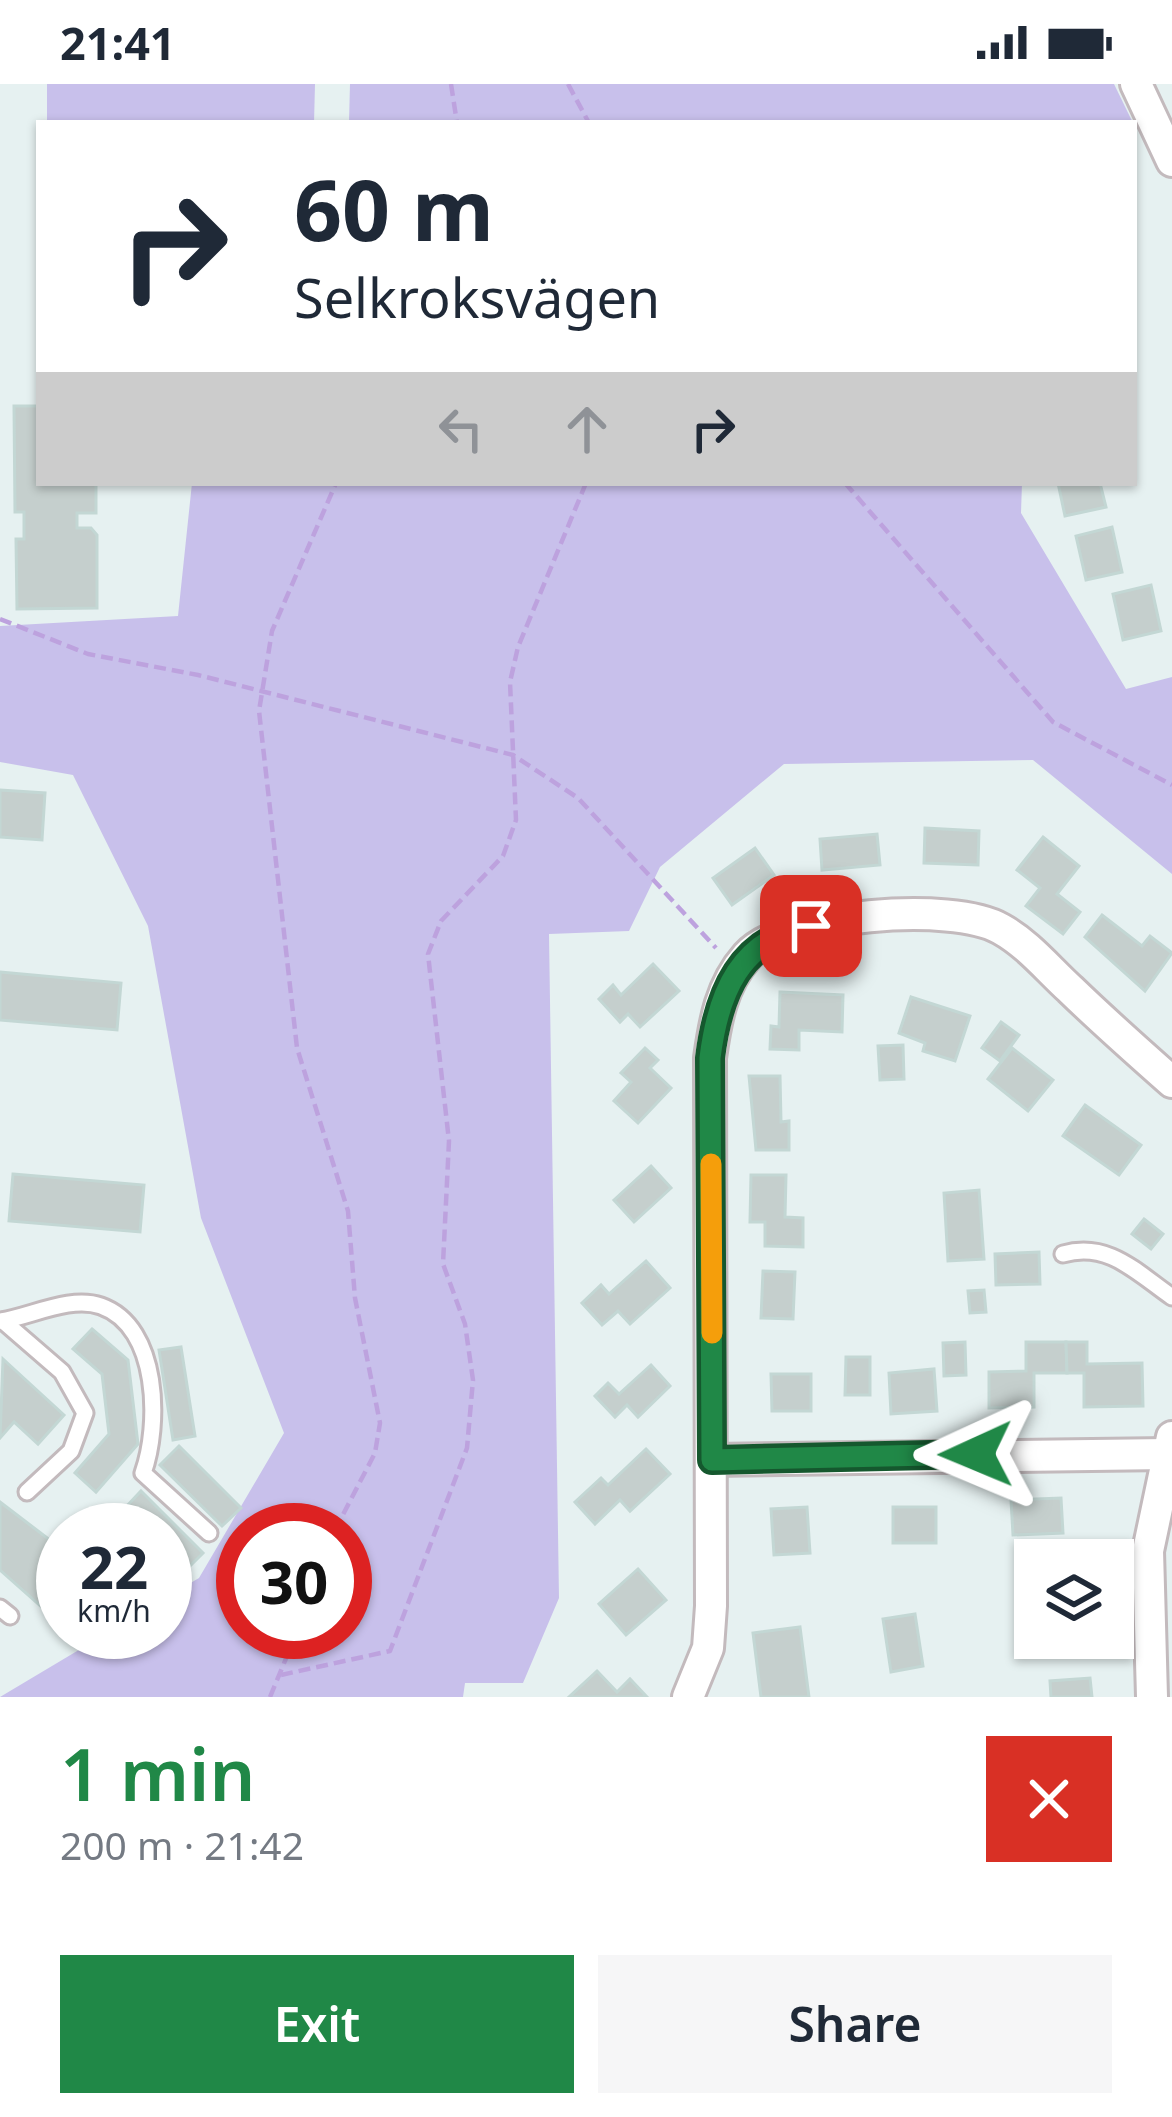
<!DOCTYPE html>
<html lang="en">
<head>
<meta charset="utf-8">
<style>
  body { margin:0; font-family:"Noto Sans",sans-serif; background:#f6f6f7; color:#1f2937; height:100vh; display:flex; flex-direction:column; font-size:45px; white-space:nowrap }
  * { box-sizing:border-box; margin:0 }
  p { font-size:39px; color:#747a83 }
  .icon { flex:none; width:66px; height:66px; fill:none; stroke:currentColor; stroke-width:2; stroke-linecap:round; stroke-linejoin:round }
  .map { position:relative; height:1613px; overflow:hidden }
  .panel { display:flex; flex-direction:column; background:#fff; flex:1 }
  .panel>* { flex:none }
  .banner { position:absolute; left:36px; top:36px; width:1101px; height:366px; border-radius:0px; box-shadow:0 3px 9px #0004; background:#fff; color:#1f2937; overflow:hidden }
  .fabs { position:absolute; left:1014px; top:1455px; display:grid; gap:24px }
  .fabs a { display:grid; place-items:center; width:120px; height:120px; border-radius:0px; background:#fff; box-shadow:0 3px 9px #0004; font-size:60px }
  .speed { position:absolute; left:36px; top:1419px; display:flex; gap:24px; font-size:60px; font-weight:700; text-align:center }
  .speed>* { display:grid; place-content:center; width:156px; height:156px; border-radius:50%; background:#fff; box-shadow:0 3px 9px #0004; line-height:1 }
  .speed small { font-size:30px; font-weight:400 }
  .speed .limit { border:18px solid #d22; background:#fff; color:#111 }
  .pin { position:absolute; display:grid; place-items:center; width:102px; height:102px; color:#fff; margin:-51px; border-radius:24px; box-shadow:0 6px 18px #0006 }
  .me { position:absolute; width:132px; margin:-66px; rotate:269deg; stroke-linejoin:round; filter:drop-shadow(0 0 9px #0008) }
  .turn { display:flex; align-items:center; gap:42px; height:252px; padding:0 60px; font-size:54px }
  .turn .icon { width:156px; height:156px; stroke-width:2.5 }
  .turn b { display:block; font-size:84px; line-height:102px }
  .lanes { display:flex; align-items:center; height:114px; padding:0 60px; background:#0003; justify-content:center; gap:60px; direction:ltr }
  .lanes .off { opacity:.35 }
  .round { display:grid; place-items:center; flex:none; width:126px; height:126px; border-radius:0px; background:#f6f6f7 }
  .head { display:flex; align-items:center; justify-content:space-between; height:204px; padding:0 60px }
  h1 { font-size:72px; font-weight:600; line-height:90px; color:#208847 }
  .button { display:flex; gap:24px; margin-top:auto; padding:24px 60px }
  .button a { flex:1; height:138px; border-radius:0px; background:#208847; color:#fff; font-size:48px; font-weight:600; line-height:138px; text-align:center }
  .button a+a { background:#f6f6f7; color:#1f2937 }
  .status { display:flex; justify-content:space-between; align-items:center; height:84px; padding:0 60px; background:#fff; direction:ltr }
  .status svg { height:33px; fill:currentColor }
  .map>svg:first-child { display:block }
</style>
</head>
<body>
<div class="status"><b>21:41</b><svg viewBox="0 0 49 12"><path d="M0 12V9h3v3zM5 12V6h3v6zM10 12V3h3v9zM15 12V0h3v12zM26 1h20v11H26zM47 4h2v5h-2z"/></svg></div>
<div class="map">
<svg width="1172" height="1613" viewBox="0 0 1172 1613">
  <rect width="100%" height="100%" fill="#e6f1f1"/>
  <g fill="#c8c0eb" fill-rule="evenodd">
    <polygon points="47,0 315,0 314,39 47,39"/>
    <polygon points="350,0 1114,0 1133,39 349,39"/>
    <path d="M 192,399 L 1022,399 L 1021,429 L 1126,605 L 1172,593 L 1172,790 L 1033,676 L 784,680 L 660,783 L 629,847 L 549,850 L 559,1514 L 523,1599 L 465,1599 L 463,1613 L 0,1613 L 109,1548 L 165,1548 L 165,1514 L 199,1494 L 284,1349 L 201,1134 L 148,842 L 73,691 L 0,678 L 0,542 L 178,532 ZM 243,1446 L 345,1446 L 345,1548 L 243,1548 Z"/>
  </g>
  <g fill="#c5cfcd" stroke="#c3d7d4" stroke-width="3">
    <polygon points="14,322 39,322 39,399 96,399 96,429 77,429 77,444 91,444 97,451 97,524 17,525 16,455 24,455 24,428 15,428"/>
    <polygon points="1058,399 1100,399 1106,423 1065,432"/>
    <polygon points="1112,443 1122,488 1086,496 1076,452"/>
    <polygon points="1151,501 1161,547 1123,556 1113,510"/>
    <polygon points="0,706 45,709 42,756 0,753"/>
    <polygon points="925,744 979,747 978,781 924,779"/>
    <polygon points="877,750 880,781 822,786 820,755"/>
    <polygon points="1043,753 1079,782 1057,810 1080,828 1063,850 1026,822 1040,804 1017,786"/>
    <polygon points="755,764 774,791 732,821 713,794"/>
    <polygon points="1102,831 1142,862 1150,852 1172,869 1145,907 1085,853"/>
    <polygon points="653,880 679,907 640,943 628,930 620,938 599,915 613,901 621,911"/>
    <polygon points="0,888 121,899 117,946 0,936"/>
    <polygon points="780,908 843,911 842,948 799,946 799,966 770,965 771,942 779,943"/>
    <polygon points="911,913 970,932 955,977 923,967 925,959 899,949"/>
    <polygon points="1001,938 1019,951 1000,977 982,964"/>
    <polygon points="903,961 904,995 880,996 878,962"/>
    <polygon points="645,964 658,976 650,984 671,1004 638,1039 614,1017 631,998 621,989"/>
    <polygon points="1012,964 1053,996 1028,1027 988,995"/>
    <polygon points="749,992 780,992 781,1038 789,1037 789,1066 756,1066"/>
    <polygon points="1085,1021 1141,1061 1119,1091 1063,1052"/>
    <polygon points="651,1082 671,1104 634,1138 614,1116"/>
    <polygon points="13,1090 144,1101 140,1148 9,1137"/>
    <polygon points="751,1091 786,1091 785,1133 803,1134 803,1163 765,1162 765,1138 750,1138"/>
    <polygon points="979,1106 984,1175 948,1177 944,1109"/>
    <polygon points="1144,1135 1163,1150 1151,1165 1132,1150"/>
    <polygon points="1039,1168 1040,1200 996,1201 995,1170"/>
    <polygon points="646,1177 670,1204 630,1240 618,1227 602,1241 582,1219 601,1201 609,1210"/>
    <polygon points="763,1187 795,1188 793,1235 761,1234"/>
    <polygon points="984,1206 986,1228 970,1229 968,1207"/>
    <polygon points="92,1245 128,1276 138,1360 96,1408 75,1389 109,1350 102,1290 73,1265"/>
    <polygon points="965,1258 966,1291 944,1292 943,1259"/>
    <polygon points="1026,1258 1066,1258 1067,1289 1034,1289 1034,1323 989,1324 989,1288 1026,1287"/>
    <polygon points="1066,1258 1087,1258 1087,1280 1142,1279 1143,1322 1084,1323 1084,1289 1067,1289"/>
    <polygon points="181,1263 195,1352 173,1356 159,1266"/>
    <polygon points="846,1273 870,1273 870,1311 845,1311"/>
    <polygon points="3,1275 64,1331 38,1360 14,1338 0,1354"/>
    <polygon points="651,1281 670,1302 638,1333 627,1321 615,1333 595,1312 608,1299 619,1310"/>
    <polygon points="934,1285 937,1327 891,1330 889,1289"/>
    <polygon points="771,1290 811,1290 811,1327 772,1327"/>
    <polygon points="179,1362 241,1424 222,1442 160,1381"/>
    <polygon points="646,1365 670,1390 630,1427 620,1416 595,1440 575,1418 601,1394 608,1401"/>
    <polygon points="141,1407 203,1469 187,1485 165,1464 165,1446 147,1446 125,1424"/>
    <polygon points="1061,1414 1063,1449 1013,1451 1011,1416"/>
    <polygon points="0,1418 63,1466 63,1542 0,1486"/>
    <polygon points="807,1423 810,1469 774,1471 771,1425"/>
    <rect x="893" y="1423" width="43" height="36"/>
    <polygon points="638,1485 666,1516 626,1551 599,1520"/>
    <polygon points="915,1530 923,1582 891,1588 883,1535"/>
    <polygon points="1032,1542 1035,1554 1060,1554 1061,1567 1033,1567"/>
    <polygon points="800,1543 809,1613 761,1613 753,1549"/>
    <polygon points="597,1587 617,1608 630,1595 647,1613 569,1613"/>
    <polygon points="1090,1594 1092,1613 1051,1613 1050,1597"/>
  </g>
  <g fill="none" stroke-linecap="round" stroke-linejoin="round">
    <g stroke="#c3babd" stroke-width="21">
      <g id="service">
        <path d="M 1063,1170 C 1108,1157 1136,1188 1172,1213"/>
        <path d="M 0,1237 C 30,1233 70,1211 101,1222 C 160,1243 160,1342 143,1389 L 209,1449"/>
        <polyline points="3,1237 62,1288 85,1329 71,1367 27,1408"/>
        <polyline points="0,1524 10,1532"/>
      </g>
    </g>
    <g stroke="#c3babd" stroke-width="36">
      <g id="minor">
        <polyline points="1136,0 1172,77"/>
        <polyline points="712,1376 1168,1370"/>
        <path d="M 688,1613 L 708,1564 L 711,1522 L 710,974 C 715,938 721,901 747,872 C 784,830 953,817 1001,845 C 1028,860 1048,885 1070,905 C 1103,937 1138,968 1172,998"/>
        <polyline points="1152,1613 1148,1467 1172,1353"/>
      </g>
    </g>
    <g stroke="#bda2de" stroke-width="4.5" stroke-dasharray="12 6" stroke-linecap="butt">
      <polyline points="451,0 457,39"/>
      <polyline points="568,0 589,39"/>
      <polyline points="845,399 1053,638 1172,701"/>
      <polyline points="0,535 88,570 198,591 513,671 578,714 716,864"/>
      <polyline points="335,1446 375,1369 380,1339 355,1214 348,1127 297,964 259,627 272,547 336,399"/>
      <polyline points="281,1591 390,1567 467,1364 473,1296 465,1240 443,1180 449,1057 428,870 441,837 503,772 516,736 510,598 518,563 586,399"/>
      <polyline points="270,1613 297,1548"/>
    </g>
    <use href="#service" stroke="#fff" stroke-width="15"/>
    <use href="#minor" stroke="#fff" stroke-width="30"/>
  </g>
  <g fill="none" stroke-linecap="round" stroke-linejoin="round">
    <g stroke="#15582e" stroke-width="30">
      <path id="route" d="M 811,842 C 740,854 718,909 710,974 L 712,1376 L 976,1370"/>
    </g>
    <use href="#route" stroke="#208847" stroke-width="21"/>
    <polyline stroke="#f59e0b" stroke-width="21" points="711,1080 712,1249"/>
  </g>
</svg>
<div class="fabs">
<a><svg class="icon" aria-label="layers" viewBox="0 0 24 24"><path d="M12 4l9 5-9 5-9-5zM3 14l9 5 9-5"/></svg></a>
</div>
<div class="speed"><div>22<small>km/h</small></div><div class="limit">30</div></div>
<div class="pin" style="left:811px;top:842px;background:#d93025"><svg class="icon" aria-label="arrive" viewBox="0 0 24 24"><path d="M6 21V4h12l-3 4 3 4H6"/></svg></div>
<svg class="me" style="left:976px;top:1370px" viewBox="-20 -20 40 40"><path d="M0-17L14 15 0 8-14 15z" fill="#208847" stroke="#fff" stroke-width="4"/></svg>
<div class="banner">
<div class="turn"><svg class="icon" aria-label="right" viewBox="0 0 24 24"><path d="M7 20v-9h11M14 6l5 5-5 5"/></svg><div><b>60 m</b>Selkroksvägen</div></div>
<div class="lanes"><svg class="icon off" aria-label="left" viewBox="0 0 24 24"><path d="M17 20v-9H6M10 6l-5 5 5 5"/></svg><svg class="icon off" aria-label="ahead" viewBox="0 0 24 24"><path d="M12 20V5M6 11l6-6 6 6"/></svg><svg class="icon" aria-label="right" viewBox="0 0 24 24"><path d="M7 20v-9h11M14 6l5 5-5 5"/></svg></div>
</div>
</div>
<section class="panel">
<div class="head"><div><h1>1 min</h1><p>200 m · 21:42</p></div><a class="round" style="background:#d93025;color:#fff"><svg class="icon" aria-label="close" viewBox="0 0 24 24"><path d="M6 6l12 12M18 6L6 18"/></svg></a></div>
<div class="button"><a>Exit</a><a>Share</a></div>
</section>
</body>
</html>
